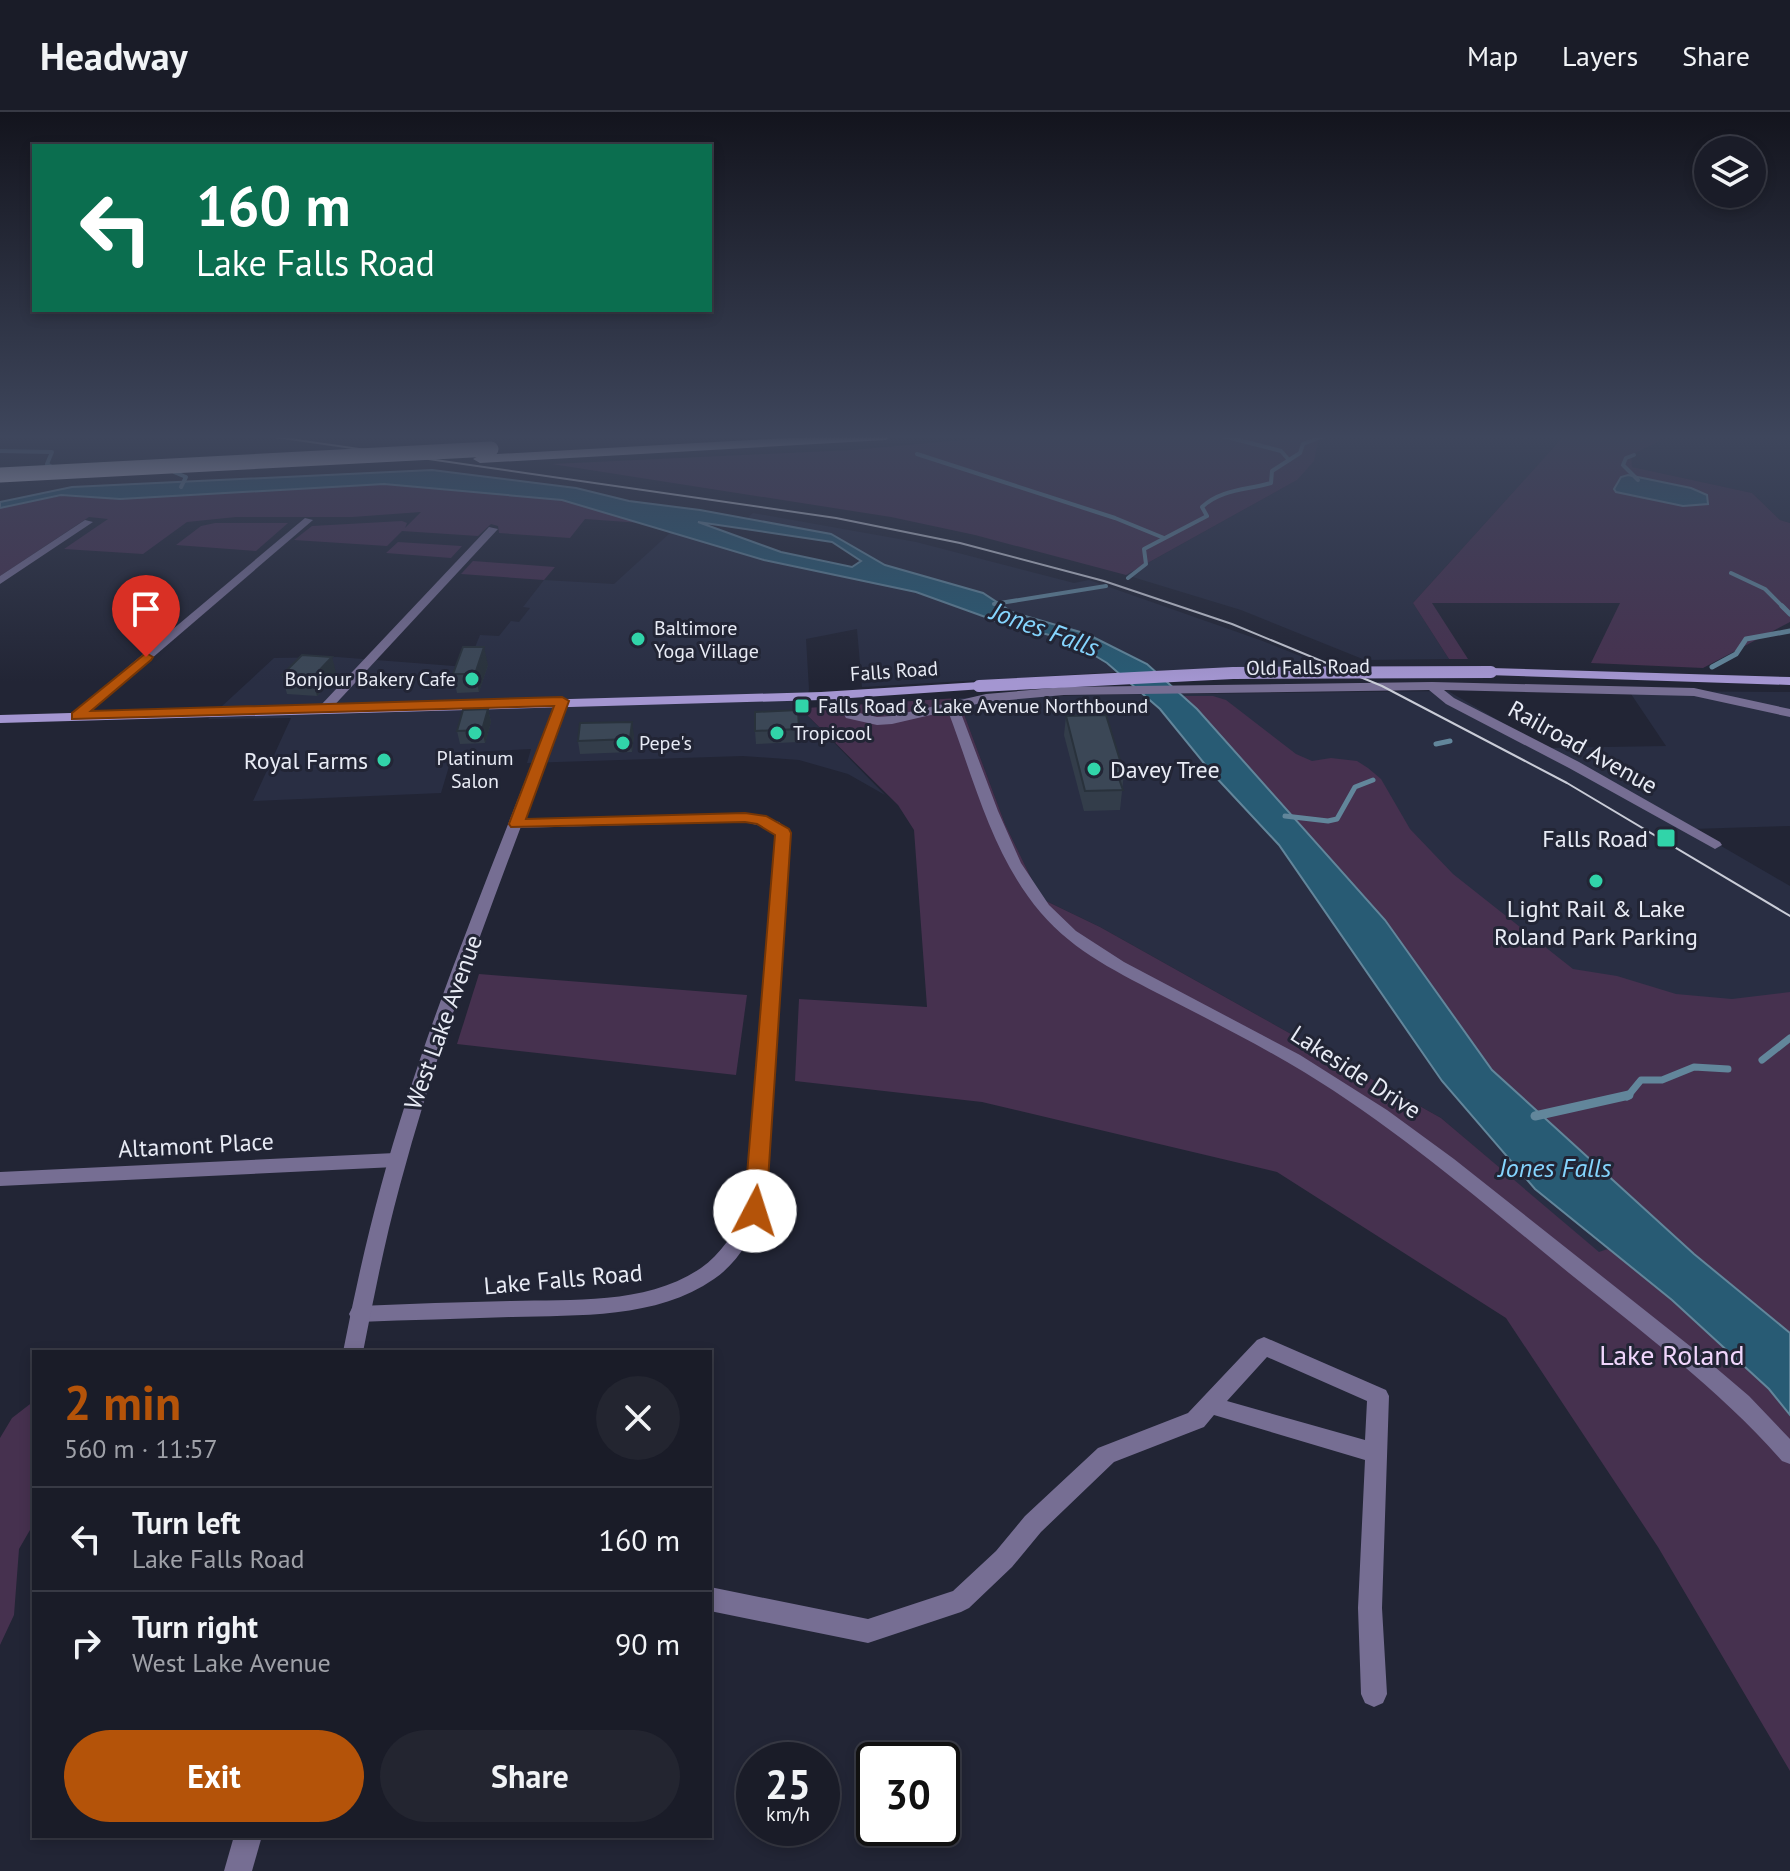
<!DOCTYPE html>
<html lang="en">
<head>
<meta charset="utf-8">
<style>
  body { margin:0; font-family:"PT Sans",sans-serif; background:#232530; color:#f1f3f6; height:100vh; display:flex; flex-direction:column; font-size:30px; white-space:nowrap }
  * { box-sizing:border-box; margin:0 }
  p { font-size:26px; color:#9fa1a8 }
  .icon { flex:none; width:44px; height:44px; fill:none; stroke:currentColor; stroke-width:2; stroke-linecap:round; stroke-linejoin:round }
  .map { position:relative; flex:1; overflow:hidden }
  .details { position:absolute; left:32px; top:1238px; width:680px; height:488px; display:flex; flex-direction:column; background:#1a1c28; border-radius:0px; box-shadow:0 4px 12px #0003,0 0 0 2px #383a45 }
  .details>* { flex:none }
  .guide { position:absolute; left:32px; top:32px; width:680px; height:168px; border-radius:0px; box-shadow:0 4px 12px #0003,0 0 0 2px #383a45; background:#0b6e4f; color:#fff; overflow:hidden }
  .fabs { position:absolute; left:1694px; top:24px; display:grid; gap:16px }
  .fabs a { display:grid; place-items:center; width:72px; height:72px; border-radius:50%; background:#1a1c28; box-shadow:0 4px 12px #0003,0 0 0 2px #383a45; font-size:40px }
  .speed { position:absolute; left:736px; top:1630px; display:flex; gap:16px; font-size:40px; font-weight:700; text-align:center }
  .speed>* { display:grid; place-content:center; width:104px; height:104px; border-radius:50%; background:#1a1c28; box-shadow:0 4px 12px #0003,0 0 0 2px #383a45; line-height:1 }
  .speed small { font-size:20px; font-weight:400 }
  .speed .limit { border:4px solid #111; border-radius:12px; background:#fff; color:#111 }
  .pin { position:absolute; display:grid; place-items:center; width:68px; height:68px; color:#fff; margin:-82px -34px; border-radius:50% 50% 50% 0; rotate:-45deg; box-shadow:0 0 8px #0007 }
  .pin .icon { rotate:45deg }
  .me { position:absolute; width:88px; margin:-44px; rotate:5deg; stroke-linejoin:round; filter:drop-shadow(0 0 6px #0008) }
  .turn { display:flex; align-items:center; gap:28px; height:168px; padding:0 32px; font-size:36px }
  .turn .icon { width:104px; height:104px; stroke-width:2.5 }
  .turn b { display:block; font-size:56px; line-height:68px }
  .round { display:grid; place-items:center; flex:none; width:84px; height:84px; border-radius:42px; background:#232530 }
  .headline { display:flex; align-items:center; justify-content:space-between; height:136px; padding:0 32px }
  h1 { font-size:48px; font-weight:700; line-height:60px; color:#b45309 }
  .cta { display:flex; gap:16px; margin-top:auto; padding:16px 32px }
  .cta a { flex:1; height:92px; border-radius:48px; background:#b45309; color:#fff; font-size:32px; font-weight:700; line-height:92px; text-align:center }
  .cta a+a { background:#232530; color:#f1f3f6 }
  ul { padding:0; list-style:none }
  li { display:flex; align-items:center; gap:24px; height:104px; padding:0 32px; border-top:2px solid #383a45 }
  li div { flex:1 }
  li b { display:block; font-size:30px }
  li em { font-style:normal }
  header { display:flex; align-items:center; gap:48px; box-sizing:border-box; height:112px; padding:0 40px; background:#1a1c28; border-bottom:2px solid #383a45 }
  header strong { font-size:38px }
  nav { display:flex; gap:44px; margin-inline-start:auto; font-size:28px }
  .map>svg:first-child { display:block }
</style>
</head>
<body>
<header>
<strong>Headway</strong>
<nav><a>Map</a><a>Layers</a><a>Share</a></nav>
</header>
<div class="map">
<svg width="1790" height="1759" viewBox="0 0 1790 1759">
  <rect width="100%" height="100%" fill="#222535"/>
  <g fill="#292e43">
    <polygon points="1319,324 1564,324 1413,491 1449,547 1365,548 1241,498 1126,463 1297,368"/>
    <polygon points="1664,324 1790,324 1790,411 1780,408 1752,381 1631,355 1631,343 1660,329"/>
    <polygon points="753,401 916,430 1074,471 1089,468 1260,528 1328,555 1155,559 1147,552 1087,522 1012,500 982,481 885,453 831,422 745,408"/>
    <polygon points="671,420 764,448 916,480 1001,511 1069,528 1091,539 1117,560 862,575 857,517 806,527 809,577 806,596 808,604 885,683 848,662 799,648 743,644 527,651 531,637 453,641 441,681 253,689 291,606 208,607 274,546 337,545 467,555 480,523 499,524 511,509 519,510 530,496 523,495 544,468 614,472"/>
    <polygon points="1448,579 1546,636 1666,634 1629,579 1790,580 1790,714 1692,717 1790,774 1790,1071 1313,729 1181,582"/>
    <polygon points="1143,582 1160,597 1212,661 1279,733 1535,1077 1609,1137 1599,1141 1441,1006 1100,815 1046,789 1034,772 1005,712 958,586"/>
  </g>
  <g fill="#46314f">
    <polygon points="1007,324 1319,324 1314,349 1297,368 1126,463 975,423 891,405 552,352 852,338"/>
    <polygon points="1564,324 1664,324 1660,329 1631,343 1632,355 1752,381 1780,408 1790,411 1790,510 1703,556 1591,551 1620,491 1432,491 1468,547 1449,547 1413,491"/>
    <polygon points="384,372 562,388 641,411 585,407 570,426 499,421 498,414 491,412 478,424 402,419 387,434 294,428 312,414 402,409 407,411 405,416 421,400 352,405 236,405 187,410 143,442 64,437 108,407 89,405 0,464 0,396 61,384 120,387"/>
    <polygon points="215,411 288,411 256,439 176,433 201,414"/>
    <polygon points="398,430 461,434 462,434 451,446 386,441"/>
    <polygon points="473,449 555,455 544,468 461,462"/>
    <polygon points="1183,584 1213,584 1226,588 1296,642 1312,649 1331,646 1357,649 1368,656 1381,667 1410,717 1453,762 1573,857 1617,864 1676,882 1732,887 1790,880 1790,1659 1658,1435 1506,1206 1277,1060 982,990 795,969 799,887 927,895 914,718 898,693 808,604 806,596 958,586 1005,712 1034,772 1046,789 1100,815 1441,1006 1599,1140 1664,1117 1491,958 1385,808"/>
    <polygon points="479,862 747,883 736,963 457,932"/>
    <polygon points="34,1289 34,1411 19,1437 14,1503 0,1533 0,1326 12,1306"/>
  </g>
  <g fill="#285b74" stroke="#62869b" stroke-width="2" fill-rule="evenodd">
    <path d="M 432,358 L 576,376 L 629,389 L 700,398 L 831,422 L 885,453 L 983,481 L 1012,500 L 1087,522 L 1147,552 L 1197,597 L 1385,808 L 1492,958 L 1694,1142 L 1790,1221 L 1790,1303 L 1769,1277 L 1672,1188 L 1535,1077 L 1442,969 L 1279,733 L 1212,661 L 1160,597 L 1107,551 L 1069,528 L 1002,511 L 916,480 L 764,448 L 562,388 L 384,372 L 120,387 L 61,383 L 0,396 L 0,390 L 72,375 ZM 698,410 L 832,430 L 861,449 L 852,455 L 781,440 Z"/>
    <polygon points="1628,363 1691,376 1707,383 1708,392 1683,394 1616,380 1614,377 1621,365"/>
  </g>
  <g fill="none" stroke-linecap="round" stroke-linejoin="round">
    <g stroke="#62869b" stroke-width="4">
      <polyline points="1223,324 1281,339 1289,348"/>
      <polyline points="0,339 52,340 47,352 53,356"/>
      <polyline points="917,342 1115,406 1164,426"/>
      <polyline points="1634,343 1626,346 1623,353 1638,368"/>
      <polyline points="174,360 186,365 181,375"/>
      <polyline points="1731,461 1765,477 1784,496"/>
      <path d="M 1128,466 L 1146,452 L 1144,437 L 1207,404 L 1202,395 C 1221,377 1247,378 1271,371 L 1272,359 L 1300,341 L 1303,332 L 1323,324"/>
      <polyline points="994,492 1106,474"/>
    </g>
    <g stroke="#62869b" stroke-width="5">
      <polyline points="1782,494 1790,502"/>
      <polyline points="1712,555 1736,542 1746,527 1790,519"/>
      <polyline points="1436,632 1450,629"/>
      <polyline points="1285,704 1328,709 1337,707 1355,675 1373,668"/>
    </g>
    <g stroke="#62869b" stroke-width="7">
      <polyline points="1762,948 1790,926"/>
      <polyline points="1627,985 1641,968 1662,968 1694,955 1728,957"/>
    </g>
    <polyline stroke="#62869b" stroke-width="9" points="1535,1004 1629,983"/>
    <g fill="#766e93" fill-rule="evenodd">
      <polygon points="305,406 313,408 81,607 73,607 73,601"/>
      <polygon points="85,408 93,410 0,472 0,464"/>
      <polygon points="489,415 498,417 329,599 321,599 321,593"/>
      <path d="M 1432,570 L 1694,576 L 1790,597 L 1790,605 L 1694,584 L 1444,578 L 1454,586 L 1579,650 L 1720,730 L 1722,733 L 1715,737 L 1569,656 L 1446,592 L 1429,578 L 1064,583 L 986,590 L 959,596 L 998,699 L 1021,751 L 1049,793 L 1076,819 L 1124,850 L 1300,943 L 1387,998 L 1454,1047 L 1695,1238 L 1749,1284 L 1790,1327 L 1790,1352 L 1782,1349 C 1719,1277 1643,1221 1569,1161 C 1483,1091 1399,1018 1304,960 C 1259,933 1212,909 1165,885 C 1121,862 1074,840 1041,801 C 992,744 974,667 948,599 L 892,612 L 877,613 L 846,606 L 833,583 L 839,579 L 843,580 L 855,600 L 877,605 L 892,604 L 986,582 L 1064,575 Z"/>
      <path d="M 745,702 L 779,710 L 790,721 L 764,1099 C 752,1124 738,1151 714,1167 C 657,1207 578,1203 512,1205 C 461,1207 410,1208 359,1210 L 352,1208 L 349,1202 L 352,1196 L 359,1194 C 410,1192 461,1190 511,1189 C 573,1187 647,1193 701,1156 C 721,1142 734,1121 746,1099 L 776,722 L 769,716 L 745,710 L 516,716 L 509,712 L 516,708 Z"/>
      <polygon points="395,1041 401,1043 404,1048 401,1053 395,1055 0,1074 0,1060"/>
      <path d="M 1264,1225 L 1386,1278 L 1389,1284 L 1382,1496 L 1387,1582 L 1383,1591 L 1374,1595 L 1365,1591 L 1361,1582 L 1358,1496 L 1365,1348 L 1214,1303 L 1204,1315 L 1114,1350 L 1041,1420 L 1012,1455 L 969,1496 L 961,1500 L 868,1531 L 710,1499 L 710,1475 L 868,1507 L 953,1479 L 996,1439 L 1025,1404 L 1098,1336 L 1188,1301 L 1257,1228 ZM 1267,1245 L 1367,1289 L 1365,1328 L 1227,1289 Z"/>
    </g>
    <g fill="#766e93" fill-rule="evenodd">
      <path d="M 562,585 L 568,589 C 509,749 444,908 400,1073 C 385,1128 374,1184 363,1240 L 343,1240 C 354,1184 366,1129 381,1074 C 426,909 495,749 556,589 Z"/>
      <polygon points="234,1724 262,1724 252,1759 224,1759"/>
    </g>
    <g fill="#a496d1" fill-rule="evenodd">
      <polygon points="1491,556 1790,565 1790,573 1487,563 1487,557"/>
      <polygon points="979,570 983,571 983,577 821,588 0,611 0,603 821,580"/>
    </g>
    <polygon fill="#e2dff2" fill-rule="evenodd" points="823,324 893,324 886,328 480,351 473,347 480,343"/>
    <polyline stroke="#c9ccd7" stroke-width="2" points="269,324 836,406 960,431 1104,469 1232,512 1382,574 1567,671 1790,804"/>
    <polyline stroke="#a496d1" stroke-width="12" points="979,574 1233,561 1491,560"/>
    <polyline stroke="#e2dff2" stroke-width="15" points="0,363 491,337"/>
  </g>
  <g fill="#333d4a">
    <polygon points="488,553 479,580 457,581 453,562"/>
    <polygon points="282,563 337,564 317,584 287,582"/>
    <polygon points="488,597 491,610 485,631 460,632 457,619"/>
    <polygon points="798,598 799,630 756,632 755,619"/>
    <polygon points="1066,604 1124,661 1120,698 1084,699 1064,623"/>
    <polygon points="634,623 632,640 580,642 578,629"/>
  </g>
  <g fill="#29323c">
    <polygon points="484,535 488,553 479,580 475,562"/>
    <polygon points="332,545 337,564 317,584 312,566"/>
    <polygon points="488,597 491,610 485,631 482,618"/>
    <polygon points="632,610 634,623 632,640 630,627"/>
  </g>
  <g fill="#3b4756" stroke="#29323c" stroke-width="2">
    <polygon points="463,535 484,535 475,562 453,562"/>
    <polygon points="302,543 332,545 312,566 282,563"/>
    <polygon points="488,597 482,618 457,619 463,598"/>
    <polygon points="798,598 799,617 755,619 755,600"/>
    <polygon points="1106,603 1124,661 1117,661 1123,678 1085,679 1066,604"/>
    <polygon points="632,610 630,627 578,629 580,611"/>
  </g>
  <linearGradient id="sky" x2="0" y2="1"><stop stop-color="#13141d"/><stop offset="0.57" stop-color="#3e465c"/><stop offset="1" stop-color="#3e465c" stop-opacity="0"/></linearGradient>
  <rect width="1790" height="570" fill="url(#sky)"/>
  <polygon fill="#b45309" stroke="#753606" stroke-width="2" points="146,541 153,545 151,548 91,599 562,585 569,589 526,707 745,701 766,704 789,717 791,721 766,1099 763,1105 747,1105 744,1099 775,723 757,712 745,710 511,715 509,712 554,594 72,607 72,601"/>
  <g fill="#31d4a9" stroke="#222535" stroke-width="3">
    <circle cx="638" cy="527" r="8"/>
    <circle cx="472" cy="567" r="8"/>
    <rect x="794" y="586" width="16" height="16" rx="4"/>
    <circle cx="475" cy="621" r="8"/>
    <circle cx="777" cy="621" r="8"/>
    <circle cx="623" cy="631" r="8"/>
    <circle cx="384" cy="648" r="8"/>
    <circle cx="1094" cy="657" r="8"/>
    <rect x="1656" y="716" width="20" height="20" rx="4"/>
    <circle cx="1596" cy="769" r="8"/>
  </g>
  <g text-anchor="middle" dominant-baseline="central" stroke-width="6" stroke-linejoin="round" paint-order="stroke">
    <g font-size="20" fill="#e8ebf5" stroke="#222535" text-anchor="start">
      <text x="654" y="516">Baltimore<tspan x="654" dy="23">Yoga Village</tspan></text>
      <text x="456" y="567" text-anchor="end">Bonjour Bakery Cafe</text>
      <text x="818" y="594">Falls Road &amp; Lake Avenue Northbound</text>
      <text x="793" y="621">Tropicool</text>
      <text x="639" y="631">Pepe's</text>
      <text x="475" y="646" text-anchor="middle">Platinum<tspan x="475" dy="23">Salon</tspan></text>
    </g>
    <g font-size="20" fill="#e8ebf5" stroke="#222535">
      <text transform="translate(1308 555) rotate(-1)">Old Falls Road</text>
      <text transform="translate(894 559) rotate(-4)">Falls Road</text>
    </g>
    <g font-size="24" fill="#e8ebf5" stroke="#222535">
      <text transform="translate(1583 635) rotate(29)">Railroad Avenue</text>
      <text transform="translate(443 910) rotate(-70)">West Lake Avenue</text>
      <text transform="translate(1356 960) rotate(33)">Lakeside Drive</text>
      <text transform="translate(196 1033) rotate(-3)">Altamont Place</text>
      <text transform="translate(563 1167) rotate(-5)">Lake Falls Road</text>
    </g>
    <g font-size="24" fill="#e8ebf5" stroke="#222535" text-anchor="end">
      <text x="368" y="648">Royal Farms</text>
      <text x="1110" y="657" text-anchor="start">Davey Tree</text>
      <text x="1648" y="726">Falls Road</text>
      <text x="1596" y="796" text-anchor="middle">Light Rail &amp; Lake<tspan x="1596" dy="28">Roland Park Parking</tspan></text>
    </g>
    <g font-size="26" font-style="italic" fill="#85d5fe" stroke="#222535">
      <text transform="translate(1045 517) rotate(20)">Jones Falls</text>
      <text x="1555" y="1055">Jones Falls</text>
    </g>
    <g font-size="28" fill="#f0d6fc" stroke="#222535">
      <text x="1672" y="1242">Lake Roland</text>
    </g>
  </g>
</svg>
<div class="fabs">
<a><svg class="icon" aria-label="layers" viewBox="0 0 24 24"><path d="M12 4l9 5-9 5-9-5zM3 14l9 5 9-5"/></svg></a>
</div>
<div class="speed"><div>25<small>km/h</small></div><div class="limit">30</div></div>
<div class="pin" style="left:146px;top:545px;background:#d93025"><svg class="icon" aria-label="arrive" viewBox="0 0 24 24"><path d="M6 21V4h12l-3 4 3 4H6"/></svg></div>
<svg class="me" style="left:755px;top:1099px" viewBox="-20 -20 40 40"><circle r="19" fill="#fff"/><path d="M0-13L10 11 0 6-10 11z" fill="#b45309"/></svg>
<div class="guide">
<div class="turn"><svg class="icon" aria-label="left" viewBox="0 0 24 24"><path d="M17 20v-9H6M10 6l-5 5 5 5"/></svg><div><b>160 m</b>Lake Falls Road</div></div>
</div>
<section class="details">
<div class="headline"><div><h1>2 min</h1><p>560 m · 11:57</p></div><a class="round"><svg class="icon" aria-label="close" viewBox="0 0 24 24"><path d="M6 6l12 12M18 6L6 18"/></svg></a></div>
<ul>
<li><svg class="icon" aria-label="left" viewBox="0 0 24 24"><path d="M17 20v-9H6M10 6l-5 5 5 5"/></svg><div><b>Turn left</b><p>Lake Falls Road</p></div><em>160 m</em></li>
<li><svg class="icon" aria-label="right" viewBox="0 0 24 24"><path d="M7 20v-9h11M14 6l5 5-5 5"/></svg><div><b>Turn right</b><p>West Lake Avenue</p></div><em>90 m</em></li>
</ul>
<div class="cta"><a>Exit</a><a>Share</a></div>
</section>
</div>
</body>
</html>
